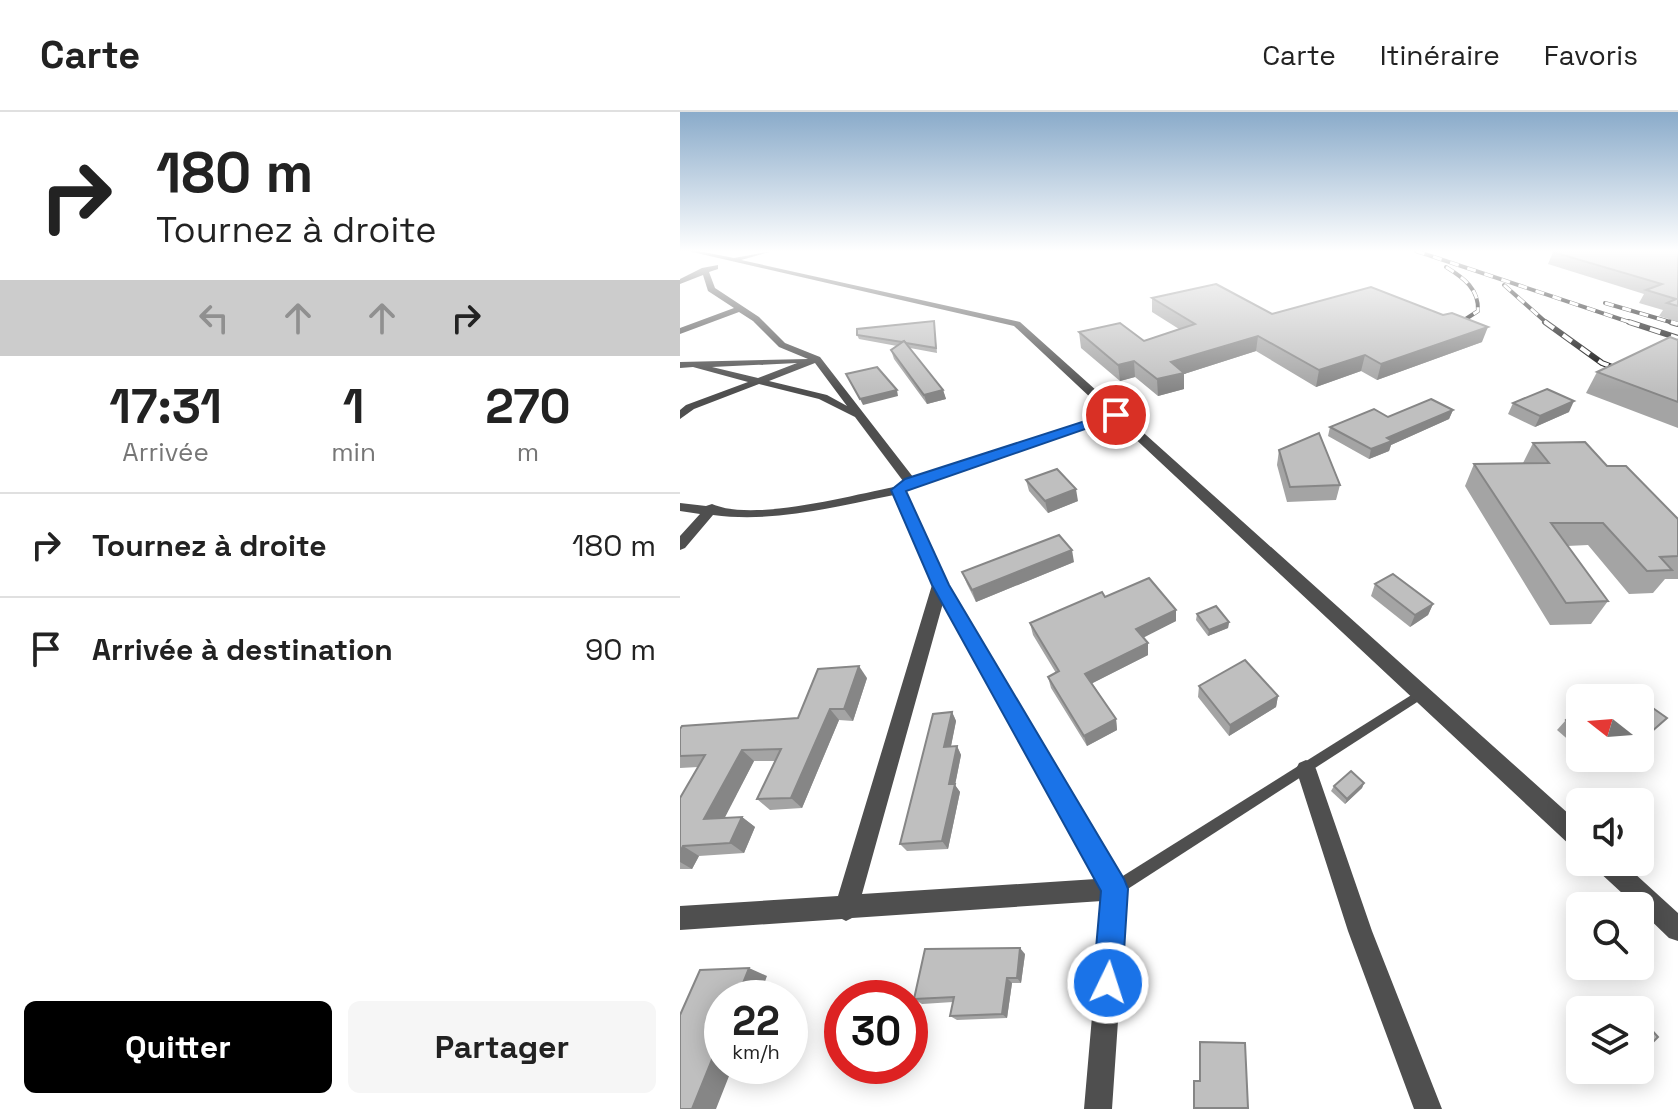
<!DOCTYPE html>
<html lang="fr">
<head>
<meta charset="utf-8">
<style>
  body { margin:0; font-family:"Space Grotesk",sans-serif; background:#f6f6f6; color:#222; height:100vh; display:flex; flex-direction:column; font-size:30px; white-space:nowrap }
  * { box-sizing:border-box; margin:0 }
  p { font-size:26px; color:#767676 }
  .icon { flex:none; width:44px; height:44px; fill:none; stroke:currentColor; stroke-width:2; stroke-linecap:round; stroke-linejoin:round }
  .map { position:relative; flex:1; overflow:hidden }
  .panel { display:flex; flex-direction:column; background:#fff; width:680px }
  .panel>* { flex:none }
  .banner { background:#fff; color:#222; overflow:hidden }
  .needle { width:52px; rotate:287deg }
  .controls { position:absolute; left:886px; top:572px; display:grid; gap:16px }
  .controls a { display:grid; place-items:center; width:88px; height:88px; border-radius:12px; background:#fff; box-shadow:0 4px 20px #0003; font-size:40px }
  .speed { position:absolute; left:24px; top:868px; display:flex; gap:16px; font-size:40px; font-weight:700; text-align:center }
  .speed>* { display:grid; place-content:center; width:104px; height:104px; border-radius:50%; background:#fff; box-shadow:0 4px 20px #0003; line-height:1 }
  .speed small { font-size:20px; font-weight:400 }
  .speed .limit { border:12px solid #d22; background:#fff; color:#111 }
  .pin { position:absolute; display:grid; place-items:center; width:68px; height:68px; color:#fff; margin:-34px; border:4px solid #fff; border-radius:50%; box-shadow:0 2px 8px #0007 }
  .me { position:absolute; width:88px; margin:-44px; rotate:4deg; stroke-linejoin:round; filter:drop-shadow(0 0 6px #0008) }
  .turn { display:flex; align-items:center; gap:28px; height:168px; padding:0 24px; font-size:36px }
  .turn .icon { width:104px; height:104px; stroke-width:2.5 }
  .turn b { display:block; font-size:56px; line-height:68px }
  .lanes { display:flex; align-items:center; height:76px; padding:0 24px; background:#0003; justify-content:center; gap:40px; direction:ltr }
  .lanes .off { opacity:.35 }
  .eta { display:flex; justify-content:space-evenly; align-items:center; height:136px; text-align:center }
  .eta b { font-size:48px; font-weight:800; line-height:56px }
  .cta { display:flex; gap:16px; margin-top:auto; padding:16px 24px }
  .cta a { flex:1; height:92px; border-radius:12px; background:#000; color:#fff; font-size:32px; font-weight:800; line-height:92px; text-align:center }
  .cta a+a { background:#f6f6f6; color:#222 }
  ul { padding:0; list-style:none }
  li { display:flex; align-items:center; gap:24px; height:104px; padding:0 24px; border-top:2px solid #e0e0e0 }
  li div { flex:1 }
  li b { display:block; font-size:30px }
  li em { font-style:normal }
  header { display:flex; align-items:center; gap:48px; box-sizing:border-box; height:112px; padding:0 40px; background:#fff; border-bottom:2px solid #e0e0e0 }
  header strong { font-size:38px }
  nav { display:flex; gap:44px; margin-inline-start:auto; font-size:28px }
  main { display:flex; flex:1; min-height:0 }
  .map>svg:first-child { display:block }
</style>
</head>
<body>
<header>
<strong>Carte</strong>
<nav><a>Carte</a><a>Itinéraire</a><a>Favoris</a></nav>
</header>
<main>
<section class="panel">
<div class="banner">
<div class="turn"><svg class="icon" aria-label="right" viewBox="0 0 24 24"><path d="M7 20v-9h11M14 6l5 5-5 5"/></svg><div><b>180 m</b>Tournez à droite</div></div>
<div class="lanes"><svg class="icon off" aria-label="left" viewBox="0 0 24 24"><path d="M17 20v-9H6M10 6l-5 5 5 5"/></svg><svg class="icon off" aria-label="ahead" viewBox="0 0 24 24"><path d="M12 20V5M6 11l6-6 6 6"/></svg><svg class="icon off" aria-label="ahead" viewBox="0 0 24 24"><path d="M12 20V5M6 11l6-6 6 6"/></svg><svg class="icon" aria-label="right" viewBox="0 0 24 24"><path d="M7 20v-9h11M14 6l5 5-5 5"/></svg></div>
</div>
<div class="eta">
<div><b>17:31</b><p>Arrivée</p></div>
<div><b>1</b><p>min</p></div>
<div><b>270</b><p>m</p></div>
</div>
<ul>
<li><svg class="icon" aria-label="right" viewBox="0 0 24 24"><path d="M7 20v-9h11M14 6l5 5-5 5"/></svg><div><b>Tournez à droite</b></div><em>180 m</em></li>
<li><svg class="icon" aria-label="arrive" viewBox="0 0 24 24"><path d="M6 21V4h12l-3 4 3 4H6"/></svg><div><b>Arrivée à destination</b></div><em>90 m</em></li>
</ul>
<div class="cta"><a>Quitter</a><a>Partager</a></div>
</section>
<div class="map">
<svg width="998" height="997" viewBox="0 0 998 997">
  <rect width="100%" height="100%" fill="#fff"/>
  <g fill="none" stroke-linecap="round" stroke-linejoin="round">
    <polygon fill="#4f4f4f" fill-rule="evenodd" points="741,577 745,579 747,582 745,585 440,782 435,784 430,782 428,777 430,772"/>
    <g fill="#4f4f4f" fill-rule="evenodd">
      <path d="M 8,139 L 18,139 L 54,146 L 93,139 L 61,148 L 340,210 L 900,712 L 900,738 L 892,735 L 434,307 L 234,373 L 225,379 L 268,473 L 447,777 L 432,997 L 404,997 L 422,789 L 172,806 L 166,809 L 162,807 L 0,818 L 0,794 L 158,784 L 252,473 L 214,383 C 154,395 94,411 33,403 L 5,436 L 0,438 L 0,424 L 20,402 L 0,399 L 0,391 L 26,394 L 32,392 C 73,410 168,384 214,375 L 223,369 L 175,305 L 139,287 L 79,272 L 14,297 L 0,307 L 0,298 L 6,293 L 68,270 L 13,255 L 0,256 L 0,250 L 128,247 L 99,235 L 73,209 L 59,200 L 0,222 L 0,216 L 54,196 L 28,179 L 23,163 L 0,172 L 0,167 L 22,156 L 38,153 L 38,157 L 29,160 L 35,176 L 79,205 L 105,231 L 140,245 L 233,365 L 428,302 L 334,214 ZM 117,251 L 78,266 L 32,255 ZM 135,251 L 167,294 L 147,283 L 89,269 ZM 263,491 L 416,767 L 182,782 Z"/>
      <polygon points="626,648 633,651 636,657 692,819 762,997 734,997 668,819 616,657 619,651"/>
      <polygon points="914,750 942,750 998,801 998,829 989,826 960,798 960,794 956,794 917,758"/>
    </g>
    <g stroke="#000" stroke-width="4">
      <g id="rail-far1">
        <polyline points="736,139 955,212"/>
        <path d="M 766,155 C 784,166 799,177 798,199 L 778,212"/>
        <polyline points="824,173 868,212"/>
        <polyline points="925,191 997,212"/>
      </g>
    </g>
    <g stroke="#000" stroke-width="6">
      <g id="rail">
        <polyline points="865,210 922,251 950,262"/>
        <polyline points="949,210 998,226"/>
        <polyline points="991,210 998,212"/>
        <polyline points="769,212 781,210"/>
      </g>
    </g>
    <use href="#rail-far1" stroke="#fff" stroke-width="3" stroke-dasharray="9" stroke-linecap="butt"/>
    <use href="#rail" stroke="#fff" stroke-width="4" stroke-dasharray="11" stroke-linecap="butt"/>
  </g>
  <g fill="#a4a4a4">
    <polygon points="998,139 998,210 979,204 983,198 959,191 964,182 868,152 873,140"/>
    <polygon points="472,186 802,230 697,268 681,259 636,275 576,239 504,262 504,277 478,284 455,265 440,269 401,236 399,220 464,229 499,217 472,200"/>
    <polygon points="254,209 257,241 230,236 263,278 266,287 247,292 214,247 211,238 217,234 179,227 177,223"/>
    <polygon points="998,228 998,316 906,281 917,260"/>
    <polygon points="833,291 889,300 855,315 828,302"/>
    <polygon points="773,298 769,307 711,333 709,339 689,347 648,324 650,315 708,305"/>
    <polygon points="853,331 927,354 998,407 998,467 985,467 973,481 949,482 908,433 887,434 928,489 911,512 870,513 785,374 794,352 843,351"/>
    <polygon points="599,338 660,373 656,388 607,390 597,353"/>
    <polygon points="346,368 398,389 368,401 349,379"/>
    <polygon points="394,450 296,490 287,472 282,460"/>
    <polygon points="695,472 753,492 748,503 730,515 691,484"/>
    <polygon points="425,485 496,509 463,525 468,531 468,543 412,571 436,607 437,618 407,634 371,576 368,565 376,561 353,523 350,511"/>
    <polygon points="517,502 549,510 548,516 528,524 516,508"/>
    <polygon points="187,566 173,609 159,608 122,696 90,698 77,687 96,649 74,649 44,706 62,705 75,715 64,741 19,744 12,757 0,757 0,686 18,655 0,656 0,617 118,606"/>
    <polygon points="519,574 598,584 596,595 549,624 518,585"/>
    <polygon points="960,587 975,617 960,630"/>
    <polygon points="900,597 900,638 877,618 886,608"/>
    <polygon points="272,600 276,609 271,634 277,634 281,643 275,673 280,680 268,737 227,739 220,732"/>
    <polygon points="910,646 933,646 922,656"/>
    <polygon points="684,671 682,676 665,692 651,679 654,674"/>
    <polygon points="345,842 341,871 332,871 327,906 277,908 270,904 273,890 242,892 234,887"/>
    <polygon points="520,930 568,996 514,997 514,969 519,969"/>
  </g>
  <g fill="#868686">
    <polygon points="808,215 802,230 697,268 701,252"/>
    <polygon points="578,224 576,239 504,262 504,277 478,284 477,267 491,250"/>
    <polygon points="685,243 681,259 636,275 639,258"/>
    <polygon points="454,249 455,265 440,269 438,253"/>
    <polygon points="217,278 218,284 183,293 180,287"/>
    <polygon points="263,278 266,287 247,292 244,283"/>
    <polygon points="894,289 889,300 855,315 860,304"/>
    <polygon points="773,298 769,307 711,333 709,339 689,347 691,337 707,326"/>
    <polygon points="396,377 398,389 368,401 365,389"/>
    <polygon points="392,438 394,450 296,490 292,478"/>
    <polygon points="753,492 748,503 730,515 735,503"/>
    <polygon points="496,498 496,509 457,529 456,517"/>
    <polygon points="549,510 548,516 528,524 529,518"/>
    <polygon points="468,531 468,543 407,574 405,562"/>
    <polygon points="179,554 187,566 173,609 164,597"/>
    <polygon points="598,584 596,595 549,624 550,613"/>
    <polygon points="150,597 159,608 122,696 111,686"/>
    <polygon points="272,600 276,609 269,644 264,635"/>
    <polygon points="436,607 437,618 407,634 404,624"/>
    <polygon points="277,634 281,643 275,673 280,680 268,737 262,729 269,672"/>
    <polygon points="62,638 74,649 39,717 24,707"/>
    <polygon points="684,671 682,676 665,692 667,687"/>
    <polygon points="62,705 75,715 64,741 50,731"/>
    <polygon points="3,734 19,744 12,757 0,750 0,740"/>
    <polygon points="340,836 345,842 341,871 337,866"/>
    <polygon points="69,856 87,864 79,886 57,886"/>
    <polygon points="327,866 332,871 327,906 322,902"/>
    <polygon points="42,923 42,954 53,954 36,997 12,997"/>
  </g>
  <g fill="#bfbfbf" stroke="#868686" stroke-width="2">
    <polygon points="878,139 998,139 998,194 987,191 996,187 966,178 982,172 873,140"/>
    <polygon points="536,172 592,202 691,175 763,203 772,201 808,215 701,252 685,243 639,258 578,224 491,250 504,261 477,267 454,249 438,253 399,220 440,211 464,229 515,212 472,186"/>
    <polygon points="254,209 256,236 226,231 224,229 222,230 177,223 177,217"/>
    <polygon points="990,225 998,228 998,290 917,260"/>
    <polygon points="224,229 263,278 244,283 211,238"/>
    <polygon points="197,255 217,278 180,287 166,262"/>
    <polygon points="867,277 894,289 860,304 833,291"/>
    <polygon points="751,287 773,298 707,326 712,329 691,337 650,315 694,297 708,305"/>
    <polygon points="639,321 660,373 610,375 599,338"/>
    <polygon points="905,330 927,354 946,354 998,407 998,444 980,445 992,458 967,459 923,411 871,411 928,489 886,491 794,352 869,351 853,331"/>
    <polygon points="377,357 396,377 365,389 346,368"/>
    <polygon points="379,423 392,438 292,478 282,460"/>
    <polygon points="713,462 753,492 735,503 695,472"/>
    <polygon points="469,466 496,498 456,517 468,531 405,562 436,607 404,624 368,565 379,559 350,511 422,480 425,485"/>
    <polygon points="536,494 549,510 529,518 517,502"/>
    <polygon points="565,548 598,584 550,613 519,574"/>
    <polygon points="179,554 164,597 150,597 111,686 77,687 101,637 62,638 24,707 62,705 50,731 3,734 0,740 0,686 25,643 0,644 0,617 2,614 118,606 138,557"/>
    <polygon points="946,577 959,586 934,586"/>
    <polygon points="960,587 987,606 970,621 966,618 960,622"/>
    <polygon points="900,597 900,618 886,608"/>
    <polygon points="272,600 264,635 277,634 269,672 275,672 262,729 220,732 253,602"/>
    <polygon points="671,659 684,671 667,687 654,674"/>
    <polygon points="340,836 337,866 327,866 322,902 270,904 274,885 234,887 245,837"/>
    <polygon points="69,856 57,886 42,886 42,923 12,997 0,997 0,903 20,858"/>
    <polygon points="960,905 978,925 960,943"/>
    <polygon points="520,930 565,931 568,996 514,996 514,969 520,969"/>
  </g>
  <linearGradient id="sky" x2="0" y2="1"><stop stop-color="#8aabca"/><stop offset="0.5" stop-color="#fff"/><stop offset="1" stop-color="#fff" stop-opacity="0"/></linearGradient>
  <rect width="998" height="278" fill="url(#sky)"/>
  <polygon fill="#1a73e8" stroke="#114b97" stroke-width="2" points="436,299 442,303 440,305 226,379 269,473 444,767 448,777 442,871 438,881 428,886 418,881 413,871 421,779 252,473 211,378 225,367"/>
</svg>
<div class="controls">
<a><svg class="needle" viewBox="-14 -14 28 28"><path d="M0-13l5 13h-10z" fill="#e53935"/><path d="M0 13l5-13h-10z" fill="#767676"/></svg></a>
<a><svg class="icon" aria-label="sound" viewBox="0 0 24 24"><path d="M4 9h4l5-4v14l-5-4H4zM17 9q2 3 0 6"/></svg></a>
<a><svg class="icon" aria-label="search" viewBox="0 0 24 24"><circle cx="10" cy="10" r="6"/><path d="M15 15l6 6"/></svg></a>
<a><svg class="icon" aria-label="layers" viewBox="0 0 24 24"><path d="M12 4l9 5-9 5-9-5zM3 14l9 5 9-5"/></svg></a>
</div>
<div class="speed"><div>22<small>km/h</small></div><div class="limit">30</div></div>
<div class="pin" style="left:436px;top:303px;background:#d93025"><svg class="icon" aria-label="arrive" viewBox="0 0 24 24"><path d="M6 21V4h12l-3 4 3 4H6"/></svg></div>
<svg class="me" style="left:428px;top:871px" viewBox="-20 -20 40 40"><circle r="17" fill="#1a73e8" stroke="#fff" stroke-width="3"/><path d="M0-11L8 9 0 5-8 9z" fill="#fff"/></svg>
</div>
</main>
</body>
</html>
